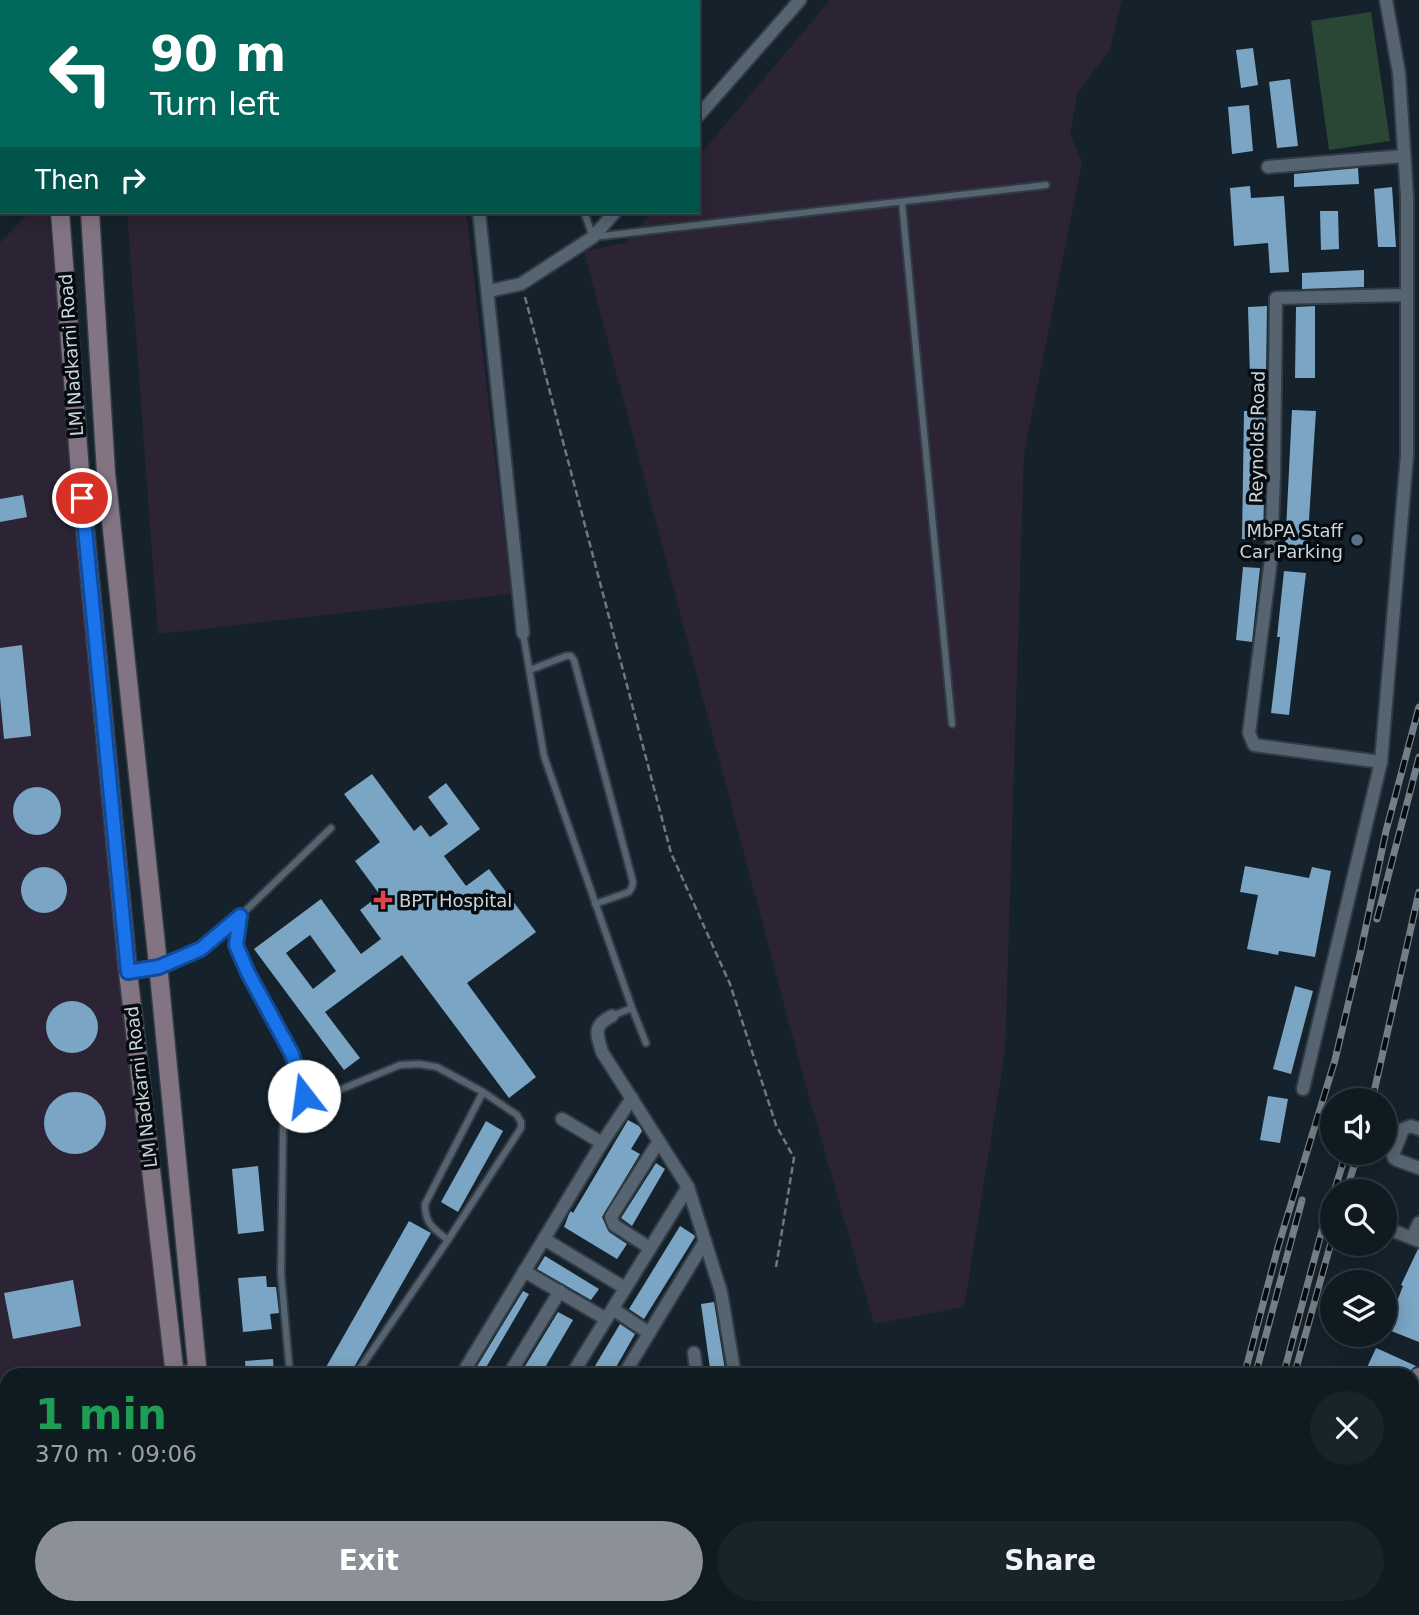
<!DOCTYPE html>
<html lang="en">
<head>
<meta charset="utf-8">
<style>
  body { margin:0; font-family:"DejaVu Sans",sans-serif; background:#19232a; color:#f1f3f6; height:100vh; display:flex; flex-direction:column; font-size:26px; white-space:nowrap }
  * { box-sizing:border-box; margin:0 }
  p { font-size:23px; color:#9ca1a5 }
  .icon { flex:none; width:38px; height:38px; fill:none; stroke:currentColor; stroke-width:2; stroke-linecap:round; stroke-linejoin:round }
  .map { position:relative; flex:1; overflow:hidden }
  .panel { position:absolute; left:0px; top:1368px; width:1419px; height:247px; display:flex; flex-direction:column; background:#101a21; border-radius:21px 21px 0 0; box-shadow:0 4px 18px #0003,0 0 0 2px #30383f }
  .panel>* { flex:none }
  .banner { position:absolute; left:0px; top:0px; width:700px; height:214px; box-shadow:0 4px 18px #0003,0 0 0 2px #30383f; background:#00695c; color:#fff; overflow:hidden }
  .tools { position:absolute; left:1320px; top:1088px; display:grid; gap:14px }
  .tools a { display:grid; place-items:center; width:77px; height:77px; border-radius:50%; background:#101a21; box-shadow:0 4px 18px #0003,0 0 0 2px #30383f; font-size:35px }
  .pin { position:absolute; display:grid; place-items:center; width:60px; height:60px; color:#fff; margin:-30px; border:4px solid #fff; border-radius:50%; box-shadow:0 2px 7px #0007 }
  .me { position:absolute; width:77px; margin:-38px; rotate:345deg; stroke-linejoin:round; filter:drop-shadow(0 0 5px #0008) }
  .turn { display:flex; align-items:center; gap:24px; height:147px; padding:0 35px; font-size:32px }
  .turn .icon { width:91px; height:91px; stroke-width:2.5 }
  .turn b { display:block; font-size:49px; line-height:60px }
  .then { display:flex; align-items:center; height:66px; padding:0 35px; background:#0003; gap:14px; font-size:26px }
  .round { display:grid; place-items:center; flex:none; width:74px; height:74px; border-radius:37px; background:#19232a }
  .headline { display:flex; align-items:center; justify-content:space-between; height:119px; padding:0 35px }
  h1 { font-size:42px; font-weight:700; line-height:52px; color:#1e9e55 }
  .action { display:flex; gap:14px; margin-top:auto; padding:14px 35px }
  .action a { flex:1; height:80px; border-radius:42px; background:#8c9099; color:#fff; font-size:28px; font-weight:700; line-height:80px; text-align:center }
  .action a+a { background:#19232a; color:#f1f3f6 }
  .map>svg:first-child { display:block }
</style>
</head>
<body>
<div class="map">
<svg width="1419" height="1615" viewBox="0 0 1419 1615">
  <rect width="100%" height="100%" fill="#15222c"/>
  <g fill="#2c2434">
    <polygon points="154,0 441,0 441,2 153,2"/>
    <polygon points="830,0 1122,0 1110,49 1078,92 1070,134 1082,163 1024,454 1005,1051 964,1307 874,1324 804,1079 584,251 625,243 652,212 698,212 698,157"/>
    <polygon points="29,212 48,212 170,1375 7,1376 7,1542 0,1538 0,243"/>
    <polygon points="127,212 466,212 511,594 158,634"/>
  </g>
  <polygon fill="#2a4635" points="1371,12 1390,141 1329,150 1311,21"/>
  <g fill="#7aa5c4" fill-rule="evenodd">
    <polygon points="1253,48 1258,85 1241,88 1236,50"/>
    <polygon points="1290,79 1298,146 1277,148 1269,82"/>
    <polygon points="1249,105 1253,151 1232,154 1228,107"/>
    <polygon points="1358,168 1359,184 1294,187 1294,174"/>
    <polygon points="1250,186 1251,198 1284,196 1289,272 1270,273 1268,243 1234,246 1230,188"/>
    <polygon points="1392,187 1396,247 1378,247 1374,189"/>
    <polygon points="1320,211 1338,211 1339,249 1321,250"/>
    <polygon points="1364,270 1364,287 1302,289 1302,273"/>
    <polygon points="1267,306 1266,376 1250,377 1248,307"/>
    <polygon points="1315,306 1315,378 1295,378 1296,307"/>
    <polygon points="1292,410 1316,411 1307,551 1285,550"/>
    <polygon points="1244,411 1266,411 1263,540 1242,539"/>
    <polygon points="23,495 27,517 0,522 0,499"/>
    <polygon points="1243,567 1260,568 1252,642 1236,640"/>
    <polygon points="1284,571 1306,573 1289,715 1271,713 1280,637 1277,637"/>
    <polygon points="22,645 31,736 4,739 0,696 0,648"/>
    <path d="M 372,774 L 414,831 L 421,825 L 430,837 L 448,824 L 428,797 L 446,783 L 480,829 L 444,856 L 466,886 L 489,869 L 536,932 L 467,983 L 536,1077 L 509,1098 L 402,955 L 325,1012 L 360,1058 L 344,1070 L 254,949 L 321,899 L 361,954 L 381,939 L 360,910 L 380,895 L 355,861 L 380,842 L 344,794 ZM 310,935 L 336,971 L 313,989 L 286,953 Z"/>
    <circle cx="37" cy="811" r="24"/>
    <polygon points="1245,866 1309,878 1312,867 1331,871 1315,957 1279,951 1278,955 1247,949 1258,895 1240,892"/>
    <circle cx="44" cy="890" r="23"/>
    <polygon points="1295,986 1313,991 1291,1074 1273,1069"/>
    <circle cx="72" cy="1027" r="26"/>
    <circle cx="75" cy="1123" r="31"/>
    <polygon points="1268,1096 1288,1099 1280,1143 1260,1140"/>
    <polygon points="628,1120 639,1126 642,1131 631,1149 640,1154 602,1217 609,1232 627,1244 617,1259 564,1227 569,1214 571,1211 573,1213"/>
    <polygon points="486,1121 503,1131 458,1212 441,1202"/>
    <polygon points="656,1163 665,1169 632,1226 621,1218"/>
    <polygon points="258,1166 264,1231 238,1234 232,1169"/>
    <polygon points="409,1221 431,1233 349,1376 321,1376"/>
    <polygon points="680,1226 694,1235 695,1237 644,1319 629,1309"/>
    <polygon points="1418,1249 1419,1250 1419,1342 1386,1329 1403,1286 1401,1285"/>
    <polygon points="545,1256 599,1289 591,1300 537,1269"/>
    <polygon points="266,1276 267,1287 276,1287 279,1313 270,1314 272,1329 243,1332 238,1278"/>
    <polygon points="73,1280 81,1326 13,1339 4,1293"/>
    <polygon points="523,1291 529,1294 481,1376 478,1376 473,1373"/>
    <polygon points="714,1302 726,1376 711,1376 701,1304"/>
    <polygon points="558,1312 573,1320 540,1376 519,1376"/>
    <polygon points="620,1324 635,1334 611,1376 589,1376"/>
    <polygon points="1376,1348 1383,1351 1416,1366 1413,1368 1407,1376 1363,1376"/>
    <polygon points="273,1359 274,1376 246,1376 245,1361"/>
  </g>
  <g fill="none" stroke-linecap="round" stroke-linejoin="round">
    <g stroke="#323c44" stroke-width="10">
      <g id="lane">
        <polyline points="518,0 519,2"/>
        <polyline points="902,203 952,724"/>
        <polyline points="584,212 593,237 1046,185"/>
        <polyline points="523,633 544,756 632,1008 646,1043"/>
        <polyline points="530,670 566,656 571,656 574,660 633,882 632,887 629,892 595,904"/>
        <polyline points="331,828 240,916 236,945 248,973 293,1054 304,1096 309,1100 315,1100 400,1065 419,1064 437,1067 483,1092 517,1115 521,1122 521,1128 448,1240 355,1376"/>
        <polyline points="128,972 159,967 201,949 240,916"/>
        <polyline points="612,1016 632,1008"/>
        <path d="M 448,1240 C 433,1228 425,1224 425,1204 L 483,1092"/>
        <polyline points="148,1376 174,1370 195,1367"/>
        <polyline points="290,1376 281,1274 283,1129 286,1112 301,1089"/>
        <polyline points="1263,1615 1265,1608"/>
      </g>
    </g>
    <g stroke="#323c44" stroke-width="16">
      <g id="street">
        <polyline points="453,0 453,2"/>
        <polyline points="698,116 800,0"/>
        <polyline points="1268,167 1404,156"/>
        <polyline points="479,212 523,633"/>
        <polyline points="489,291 521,284 593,237 615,212"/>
        <polyline points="1381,762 1254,745 1249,733 1271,559 1274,474 1276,298 1407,295"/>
        <path d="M 612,1016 C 592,1026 597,1034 602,1052 L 688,1187 L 721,1292 L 735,1376"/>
        <polyline points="1303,1089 1381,762 1407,455 1407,197 1399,73 1386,0"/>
        <polyline points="562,1119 602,1143"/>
        <polyline points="1419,1129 1411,1126 1403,1129 1393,1155 1394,1158 1397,1160 1419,1168"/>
        <polyline points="1384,1227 1419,1241"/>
        <polyline points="1412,1238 1419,1223"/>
        <polyline points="544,1239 625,1288"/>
        <polyline points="650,1248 614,1225 611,1217 659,1141"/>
        <polyline points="524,1271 606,1319"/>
        <polyline points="613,1309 649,1333"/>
        <polyline points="694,1353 697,1376"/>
        <polyline points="461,1376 602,1143 632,1098"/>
        <polyline points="508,1376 560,1291"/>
        <polyline points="571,1376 688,1187"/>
        <polyline points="623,1376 705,1241"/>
        <polyline points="228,1608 230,1615"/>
        <polyline points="522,1608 523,1615"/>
        <polyline points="556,1608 557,1615"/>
        <polyline points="607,1608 608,1615"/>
        <polyline points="313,1615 318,1608"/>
        <polyline points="713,1615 761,1609"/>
      </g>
    </g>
    <g stroke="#323c44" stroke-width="21">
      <g id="secondary">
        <polyline points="0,142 2,140"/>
        <polyline points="60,212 82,498 128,972 175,1376"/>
        <polyline points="90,212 106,473 158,964 198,1376"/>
        <polyline points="1412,1389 1419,1377"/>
        <polyline points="1412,1552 1419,1538"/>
        <polyline points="1363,1608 1393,1615"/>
        <polyline points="162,1615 167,1608"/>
        <polyline points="185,1615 190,1608"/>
        <polyline points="1305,1615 1307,1608"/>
      </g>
    </g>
    <g stroke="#323c44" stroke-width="21">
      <g id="primary">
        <polyline points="1412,1479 1419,1465"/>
        <polyline points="1412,1525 1419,1510"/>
        <polyline points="1347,1615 1351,1608"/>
        <polyline points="1370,1615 1373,1608"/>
      </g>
    </g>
    <g stroke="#323c44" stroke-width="24">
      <g id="highway">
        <polyline points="75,2 77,0"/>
        <polyline points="106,2 107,0"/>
        <polyline points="0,93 2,91"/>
        <polyline points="0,128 2,126"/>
      </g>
    </g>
    <polyline stroke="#6d7981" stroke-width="2.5" stroke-dasharray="7 3.5" stroke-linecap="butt" points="525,297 671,853 730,984 776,1125 794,1158 776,1267"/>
    <use href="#lane" stroke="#556470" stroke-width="6"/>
    <use href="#street" stroke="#556470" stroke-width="12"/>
    <use href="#secondary" stroke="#837484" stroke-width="18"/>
    <use href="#primary" stroke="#b18599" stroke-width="18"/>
    <use href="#highway" stroke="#ef9bb4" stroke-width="21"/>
    <g stroke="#747e86" stroke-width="7">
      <g id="rail">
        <polyline points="1377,919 1419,757"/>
        <polyline points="1359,1101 1360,1097"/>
        <polyline points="1372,1101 1419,892"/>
        <polyline points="1334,1192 1346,1153"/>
        <polyline points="1346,1192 1358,1153"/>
        <polyline points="1244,1376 1278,1247 1335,1060 1361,950 1386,831 1419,707"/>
        <polyline points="1255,1376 1302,1200"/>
        <polyline points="1283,1376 1321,1234 1332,1200"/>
        <polyline points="1294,1376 1332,1239"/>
        <polyline points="1191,1615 1193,1608"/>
        <polyline points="1230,1615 1231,1608"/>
      </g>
    </g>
    <use href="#rail" stroke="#060b0f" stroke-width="4.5" stroke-dasharray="13" stroke-linecap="butt"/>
  </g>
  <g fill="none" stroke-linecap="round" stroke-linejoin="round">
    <g stroke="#114b97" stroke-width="18">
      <polyline id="route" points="82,498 128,972 159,967 201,949 240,916 236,945 248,973 292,1054 304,1096"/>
    </g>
    <use href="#route" stroke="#1a73e8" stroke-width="12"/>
  </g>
  <circle fill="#5c6f8a" stroke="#060b0f" stroke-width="2.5" cx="1357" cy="540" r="7"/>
  <path fill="#e0444e" stroke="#060b0f" stroke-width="2.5" d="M379.5 889.5h7v7h7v7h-7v7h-7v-7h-7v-7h7z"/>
  <g text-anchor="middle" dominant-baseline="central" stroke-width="7" stroke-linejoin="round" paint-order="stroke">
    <g font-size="18" fill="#ccd5db" stroke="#060b0f">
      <text transform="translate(71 355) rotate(-94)">LM Nadkarni Road</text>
      <text transform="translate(1257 437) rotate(-89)">Reynolds Road</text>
      <text transform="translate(141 1087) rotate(-97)">LM Nadkarni Road</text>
    </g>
    <g font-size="18" fill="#ccd5db" stroke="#060b0f" text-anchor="end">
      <text x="1343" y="530">MbPA Staff<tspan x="1343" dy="21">Car Parking</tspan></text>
      <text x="399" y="900" text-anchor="start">BPT Hospital</text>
    </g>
  </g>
</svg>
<div class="tools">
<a><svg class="icon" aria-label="sound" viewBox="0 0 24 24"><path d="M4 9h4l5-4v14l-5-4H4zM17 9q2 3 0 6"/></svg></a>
<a><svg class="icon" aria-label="search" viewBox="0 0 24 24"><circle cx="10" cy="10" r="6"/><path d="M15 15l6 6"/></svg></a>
<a><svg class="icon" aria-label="layers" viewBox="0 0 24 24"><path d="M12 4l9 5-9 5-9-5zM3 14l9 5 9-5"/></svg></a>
</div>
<div class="pin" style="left:82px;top:498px;background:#d93025"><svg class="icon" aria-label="arrive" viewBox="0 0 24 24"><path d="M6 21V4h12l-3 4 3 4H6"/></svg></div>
<svg class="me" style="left:304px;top:1096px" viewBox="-20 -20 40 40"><circle r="19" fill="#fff"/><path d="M0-13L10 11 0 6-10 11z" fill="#1a73e8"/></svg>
<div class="banner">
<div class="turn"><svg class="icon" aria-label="left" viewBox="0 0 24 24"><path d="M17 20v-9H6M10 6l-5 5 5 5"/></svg><div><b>90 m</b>Turn left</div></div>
<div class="then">Then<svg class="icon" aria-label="right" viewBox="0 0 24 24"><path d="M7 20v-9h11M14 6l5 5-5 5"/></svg></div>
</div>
<section class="panel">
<div class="headline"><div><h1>1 min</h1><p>370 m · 09:06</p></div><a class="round"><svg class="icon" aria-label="close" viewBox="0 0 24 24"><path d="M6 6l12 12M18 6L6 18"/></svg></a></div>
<div class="action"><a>Exit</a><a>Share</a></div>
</section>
</div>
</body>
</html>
